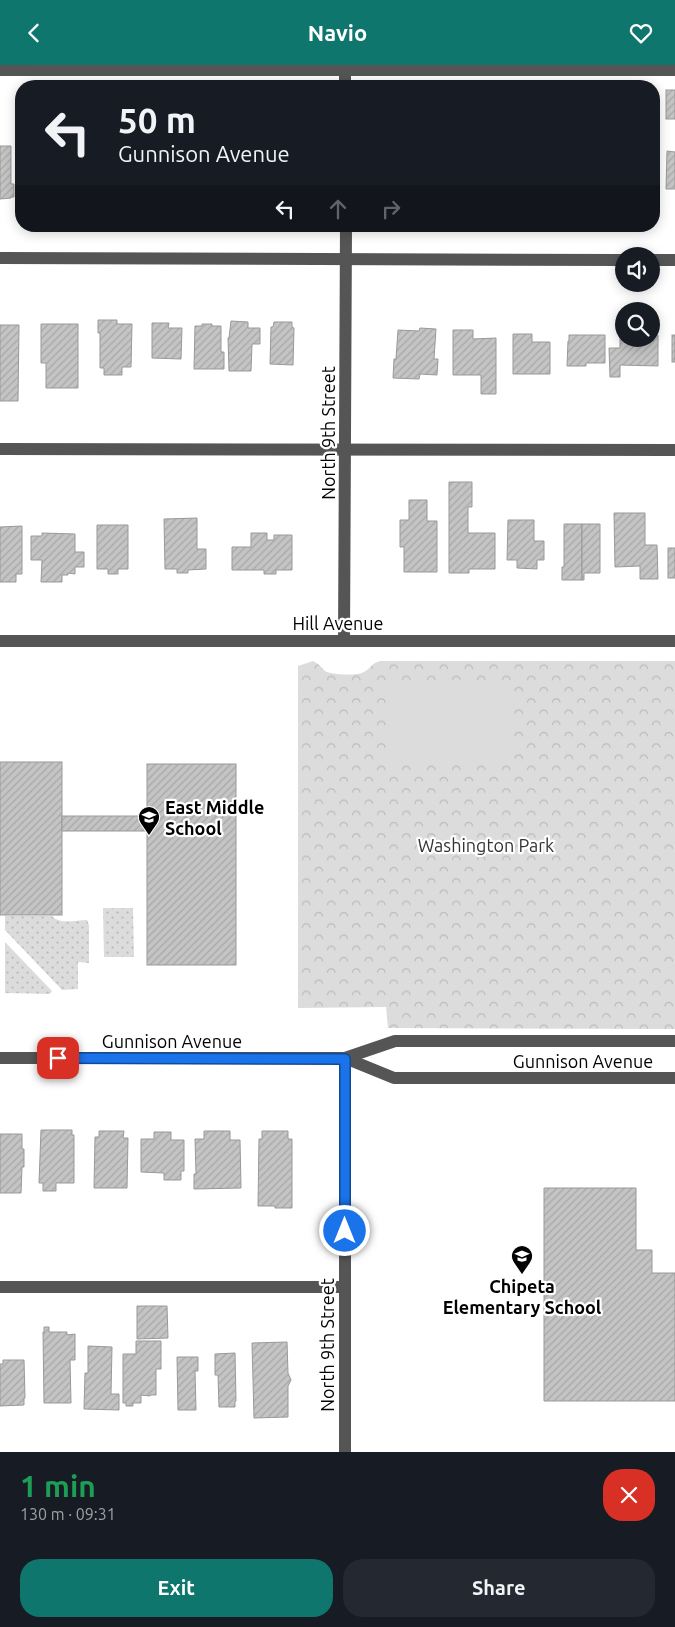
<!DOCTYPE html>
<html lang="en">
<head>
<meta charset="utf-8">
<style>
  body { margin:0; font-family:Ubuntu,sans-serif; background:#242831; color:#f1f3f6; height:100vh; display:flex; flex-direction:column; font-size:19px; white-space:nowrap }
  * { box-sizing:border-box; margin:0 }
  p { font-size:16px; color:#9ea1a6 }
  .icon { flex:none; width:28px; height:28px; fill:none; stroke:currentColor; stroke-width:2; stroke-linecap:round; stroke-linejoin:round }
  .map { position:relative; height:1387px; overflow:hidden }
  .drawer { display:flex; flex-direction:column; background:#171b24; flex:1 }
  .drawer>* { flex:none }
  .guide { position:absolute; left:15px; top:15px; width:645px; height:152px; border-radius:20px; box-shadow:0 2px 12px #0003; background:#171b24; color:#f1f3f6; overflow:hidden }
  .controls { position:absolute; left:615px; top:182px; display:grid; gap:10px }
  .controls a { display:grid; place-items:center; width:45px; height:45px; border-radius:50%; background:#171b24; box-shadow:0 2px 12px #0003; font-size:25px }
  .pin { position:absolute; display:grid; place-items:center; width:42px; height:42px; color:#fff; margin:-21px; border-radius:10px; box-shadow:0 2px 8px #0006 }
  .me { position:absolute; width:55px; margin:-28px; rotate:0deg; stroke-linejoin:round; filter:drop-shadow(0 0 4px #0008) }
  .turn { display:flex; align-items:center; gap:18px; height:105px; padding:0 20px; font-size:22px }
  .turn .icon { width:65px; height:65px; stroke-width:2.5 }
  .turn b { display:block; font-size:35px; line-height:42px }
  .lanes { display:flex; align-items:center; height:48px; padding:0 20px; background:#0003; justify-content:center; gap:25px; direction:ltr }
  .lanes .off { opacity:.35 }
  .round { display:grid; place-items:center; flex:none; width:52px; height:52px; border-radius:20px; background:#242831 }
  .head { display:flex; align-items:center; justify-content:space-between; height:85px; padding:0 20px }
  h1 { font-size:30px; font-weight:700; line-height:38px; color:#1e9e55 }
  .primary-button { display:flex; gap:10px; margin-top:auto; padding:10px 20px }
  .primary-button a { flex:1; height:58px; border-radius:20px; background:#0f766e; color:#fff; font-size:20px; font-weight:700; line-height:58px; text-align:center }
  .primary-button a+a { background:#242831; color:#f1f3f6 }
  header { display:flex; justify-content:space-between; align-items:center; height:65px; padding:0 20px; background:#0f766e; color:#fff; font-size:22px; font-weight:700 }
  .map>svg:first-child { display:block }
</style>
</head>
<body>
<header><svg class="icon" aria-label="back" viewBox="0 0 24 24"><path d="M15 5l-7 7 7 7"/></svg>Navio<svg class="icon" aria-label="heart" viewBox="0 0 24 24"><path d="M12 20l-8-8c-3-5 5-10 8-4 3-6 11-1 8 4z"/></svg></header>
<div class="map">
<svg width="675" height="1387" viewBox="0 0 675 1387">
  <defs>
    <pattern id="grass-dots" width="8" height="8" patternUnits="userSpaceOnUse" patternTransform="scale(1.25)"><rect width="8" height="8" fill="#dcdcdc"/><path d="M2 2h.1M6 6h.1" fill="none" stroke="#bbb" stroke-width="1.8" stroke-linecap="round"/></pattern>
    <pattern id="park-crowns" width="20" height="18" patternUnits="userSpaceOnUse" patternTransform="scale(1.25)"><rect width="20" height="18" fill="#dcdcdc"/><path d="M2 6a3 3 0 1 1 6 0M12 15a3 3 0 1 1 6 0" fill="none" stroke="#bbb"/></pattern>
    <pattern id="building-hatch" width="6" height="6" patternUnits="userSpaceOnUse" patternTransform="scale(1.25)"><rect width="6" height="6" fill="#c4c4c4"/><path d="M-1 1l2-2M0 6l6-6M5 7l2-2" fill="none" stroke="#a7a7a7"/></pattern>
  </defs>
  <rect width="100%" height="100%" fill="#fff"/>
  <g fill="url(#grass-dots)">
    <polygon points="103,843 133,843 134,892 104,892"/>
    <path d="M 5,851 L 52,851 C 60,860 75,855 87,855 L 89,860 L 89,898 L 78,897 L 78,924 L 62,925 L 5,865 Z"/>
    <polygon points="5,877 52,926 50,929 5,928"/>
  </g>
  <path fill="url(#park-crowns)" d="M 313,596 C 320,600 320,601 325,606 C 330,610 358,611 364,607 C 371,603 372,598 380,596 L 675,596 L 675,964 L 388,963 L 386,942 L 298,943 L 298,601 Z"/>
  <rect fill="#dcdcdc" x="386" y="618" width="126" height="78"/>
  <g fill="url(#building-hatch)" stroke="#999">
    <rect x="666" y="25" width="9" height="29"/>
    <polygon points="0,81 11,81 11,119 14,119 14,132 11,132 11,133 0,134"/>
    <polygon points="667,86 675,87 675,124 666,124"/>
    <rect x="654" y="92" width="3" height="31"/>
    <polygon points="98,255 117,255 117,259 132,259 131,302 122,302 122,310 104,310 104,303 100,303 100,268 98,268"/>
    <polygon points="231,256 248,257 248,263 260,263 260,279 252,279 251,306 229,306 228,273 229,273"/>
    <polygon points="274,257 292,257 292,262 294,263 293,300 270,299 271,262 273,262"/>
    <polygon points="152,258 169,258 168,263 182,263 181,294 152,293"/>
    <polygon points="41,259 78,259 78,323 46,323 46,298 41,298"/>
    <polygon points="202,259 212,259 212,261 221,261 221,287 224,287 224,304 194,304 195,261 202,261"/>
    <polygon points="0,260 19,260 18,336 0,336"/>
    <polygon points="420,263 436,264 434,294 438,294 437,310 420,309 419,314 393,313 394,294 396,294 398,265 419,266"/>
    <polygon points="453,265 473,265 473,274 496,273 496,329 481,329 481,310 453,310"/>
    <polygon points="513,269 532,269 532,277 550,277 550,309 513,309"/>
    <polygon points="620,269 624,269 624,274 651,274 651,270 658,270 658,301 620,300 620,312 610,312 609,283 620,283"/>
    <polygon points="569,270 605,270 605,298 586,298 586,301 567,301 568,276 569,276"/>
    <rect x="672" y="270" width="3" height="27"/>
    <polygon points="449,417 472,417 472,442 468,442 468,468 495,468 495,504 469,504 469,508 449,508"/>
    <polygon points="409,435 427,435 427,456 437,456 437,507 404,507 404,482 400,482 400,455 409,455"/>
    <polygon points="614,448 645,448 645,480 657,480 658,514 640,514 640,501 615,502"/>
    <polygon points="197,453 197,484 206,484 206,504 188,505 188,508 177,508 177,504 165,504 164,454"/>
    <polygon points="508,455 534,455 534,476 544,476 544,495 537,495 537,504 517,503 517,495 507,495"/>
    <polygon points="564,459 582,459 582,515 562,515 562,502 564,502"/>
    <polygon points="582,459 600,459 600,508 584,508 584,515 582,515"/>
    <polygon points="97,460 128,460 128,504 118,504 118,509 108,509 108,504 97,504"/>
    <polygon points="22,461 22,509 16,509 16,517 0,517 0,462"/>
    <polygon points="42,468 75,469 75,487 84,487 84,502 75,502 75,509 68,508 68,510 62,510 62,517 41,517 42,495 31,495 31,471 42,471"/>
    <polygon points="251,468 267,468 267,475 274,475 274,470 292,470 292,505 276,505 276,509 264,509 264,505 232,505 232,482 251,482"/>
    <rect x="668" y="483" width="7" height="30"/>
    <rect x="0" y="697" width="62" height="153"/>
    <rect x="147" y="699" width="89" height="201"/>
    <rect x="62" y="751" width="85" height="15"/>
    <polygon points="41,1065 72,1065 72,1070 74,1070 74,1118 56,1118 56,1126 43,1126 43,1118 39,1118"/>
    <polygon points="99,1066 124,1066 123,1073 128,1073 127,1123 94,1123 95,1072 99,1072"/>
    <polygon points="204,1066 230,1066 230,1075 240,1075 241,1123 194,1124 194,1109 196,1109 195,1074 204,1074"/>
    <polygon points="262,1066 288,1066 288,1074 292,1074 292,1143 275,1143 275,1141 258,1141 259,1074 262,1074"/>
    <polygon points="154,1067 171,1067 171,1075 184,1075 184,1106 181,1106 181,1115 164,1115 164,1108 141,1107 141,1074 154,1074"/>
    <polygon points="0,1069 22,1069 22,1084 24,1084 24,1102 22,1102 21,1128 0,1128"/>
    <polygon points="544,1123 636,1123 636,1185 652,1185 652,1208 675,1208 675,1336 544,1336"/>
    <polygon points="137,1241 167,1241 168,1273 137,1274"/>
    <polygon points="44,1262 49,1262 49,1267 67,1267 67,1270 75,1269 75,1295 70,1295 71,1338 44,1338 43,1267 44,1267"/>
    <polygon points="136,1276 161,1276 161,1304 156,1304 156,1330 150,1330 150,1331 141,1330 141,1338 133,1338 133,1341 126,1341 126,1338 123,1338 123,1289 136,1289"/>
    <polygon points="287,1277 288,1308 291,1315 288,1321 288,1352 254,1353 252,1278"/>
    <polygon points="88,1281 112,1282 111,1329 119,1329 119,1345 84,1344 85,1308 88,1308"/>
    <polygon points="235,1288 236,1336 235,1336 235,1342 219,1342 218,1310 215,1310 215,1289"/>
    <polygon points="177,1292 198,1292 198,1306 195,1306 196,1345 178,1345"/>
    <polygon points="3,1295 24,1295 25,1333 24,1333 24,1340 0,1341 0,1299 3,1299"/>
  </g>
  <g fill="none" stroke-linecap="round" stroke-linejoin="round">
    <g stroke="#555" stroke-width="12">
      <polyline points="345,0 345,21"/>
      <polyline points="0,5 675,5"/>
      <polyline points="0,193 624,195"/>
      <polyline points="651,195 675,195"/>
      <polyline points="0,384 675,385"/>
      <polyline points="0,576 675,576"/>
      <polyline points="344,576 346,161"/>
      <polyline points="0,993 345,993 395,976 675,976"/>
      <polyline points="345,993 345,1387"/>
      <polyline points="345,993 394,1013 675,1013"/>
      <polyline points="0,1222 345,1222"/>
    </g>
  </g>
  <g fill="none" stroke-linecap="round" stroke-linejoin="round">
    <g stroke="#114b97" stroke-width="12">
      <polyline id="route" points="58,993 345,994 345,1166"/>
    </g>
    <use href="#route" stroke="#1a73e8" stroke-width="9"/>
  </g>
  <defs>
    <g id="school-pin" transform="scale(1.125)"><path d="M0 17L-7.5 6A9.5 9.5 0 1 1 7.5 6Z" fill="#000" stroke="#fff"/><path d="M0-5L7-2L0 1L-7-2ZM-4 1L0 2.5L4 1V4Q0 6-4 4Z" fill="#fff"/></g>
  </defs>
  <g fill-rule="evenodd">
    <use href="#school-pin" x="149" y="752"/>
    <use href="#school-pin" x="522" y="1191"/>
  </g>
  <g text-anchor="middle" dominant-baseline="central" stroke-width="4.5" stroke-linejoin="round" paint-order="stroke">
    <g font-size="18" fill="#000" stroke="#fff">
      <text transform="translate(328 368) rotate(-90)">North 9th Street</text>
      <text x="338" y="558">Hill Avenue</text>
      <text x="172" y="976">Gunnison Avenue</text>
      <text x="583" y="996">Gunnison Avenue</text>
      <text transform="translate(327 1280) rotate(-90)">North 9th Street</text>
    </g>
    <g font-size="18" font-weight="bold" fill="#000" stroke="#fff" text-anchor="start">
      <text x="165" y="742">East Middle<tspan x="165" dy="21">School</tspan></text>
      <text x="522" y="1221" text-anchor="middle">Chipeta<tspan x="522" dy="21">Elementary School</tspan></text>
    </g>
    <g font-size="18" fill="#333" stroke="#fff">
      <text x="486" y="780">Washington Park</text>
    </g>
  </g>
</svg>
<div class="controls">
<a><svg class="icon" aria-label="sound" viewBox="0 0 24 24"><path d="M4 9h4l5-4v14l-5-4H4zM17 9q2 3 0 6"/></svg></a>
<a><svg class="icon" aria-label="search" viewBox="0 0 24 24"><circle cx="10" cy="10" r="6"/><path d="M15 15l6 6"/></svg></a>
</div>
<div class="pin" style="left:58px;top:993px;background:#d93025"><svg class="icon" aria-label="arrive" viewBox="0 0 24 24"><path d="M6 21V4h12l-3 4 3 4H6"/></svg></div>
<svg class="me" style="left:345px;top:1166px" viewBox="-20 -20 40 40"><circle r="17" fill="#1a73e8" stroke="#fff" stroke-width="3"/><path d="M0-11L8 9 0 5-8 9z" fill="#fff"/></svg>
<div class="guide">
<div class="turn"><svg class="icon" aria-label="left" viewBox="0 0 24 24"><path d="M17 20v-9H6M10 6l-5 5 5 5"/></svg><div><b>50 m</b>Gunnison Avenue</div></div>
<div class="lanes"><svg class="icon" aria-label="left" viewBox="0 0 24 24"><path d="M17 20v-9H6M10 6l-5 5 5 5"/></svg><svg class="icon off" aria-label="ahead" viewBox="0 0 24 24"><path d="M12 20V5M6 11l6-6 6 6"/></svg><svg class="icon off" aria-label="right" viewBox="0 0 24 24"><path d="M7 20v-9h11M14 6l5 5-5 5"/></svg></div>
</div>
</div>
<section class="drawer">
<div class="head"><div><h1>1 min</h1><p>130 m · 09:31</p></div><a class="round" style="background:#d93025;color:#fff"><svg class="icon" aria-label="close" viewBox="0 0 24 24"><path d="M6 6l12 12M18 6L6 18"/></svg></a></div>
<div class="primary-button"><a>Exit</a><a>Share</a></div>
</section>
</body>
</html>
